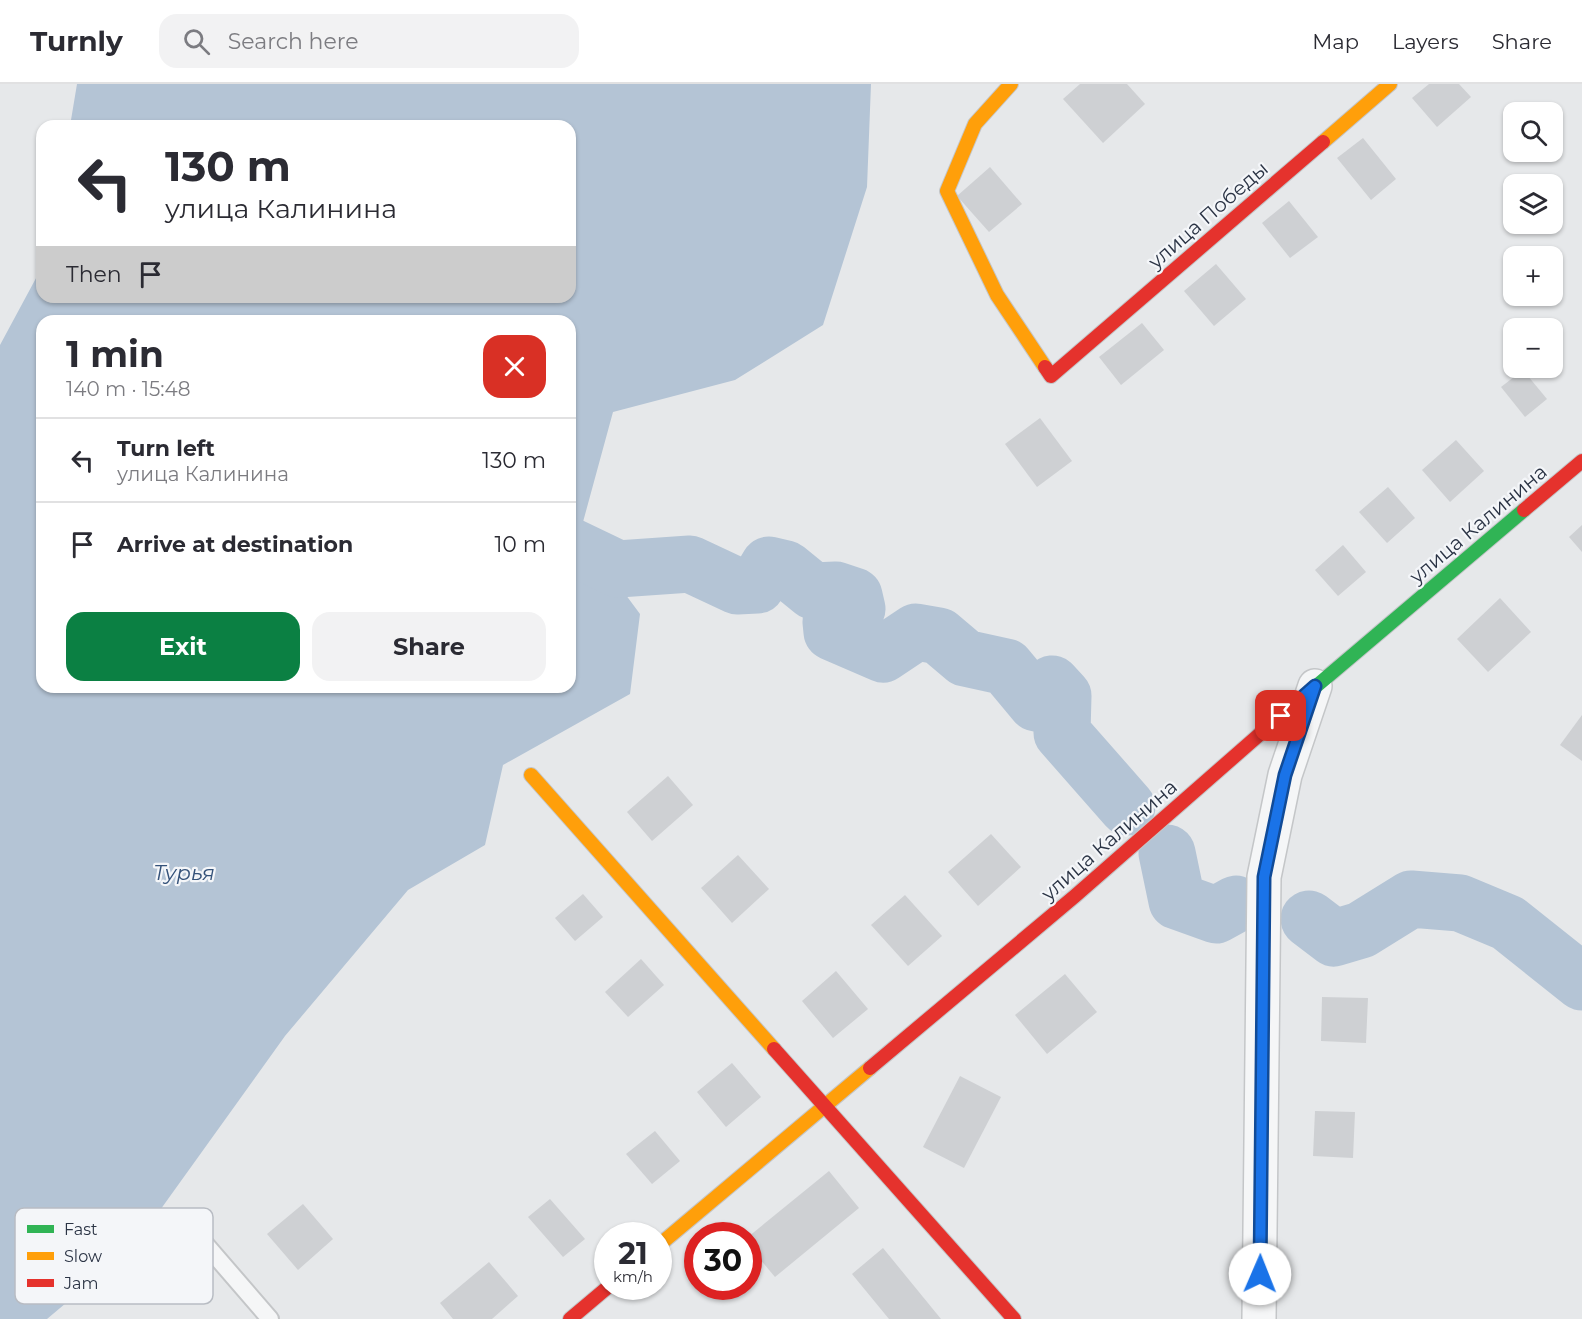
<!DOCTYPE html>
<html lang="en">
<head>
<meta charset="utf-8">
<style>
  body { margin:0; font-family:Montserrat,sans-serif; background:#f2f2f3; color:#2b2b33; height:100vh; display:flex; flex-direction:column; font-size:22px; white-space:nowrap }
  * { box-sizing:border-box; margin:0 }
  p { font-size:20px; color:#7c7c81 }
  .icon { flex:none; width:33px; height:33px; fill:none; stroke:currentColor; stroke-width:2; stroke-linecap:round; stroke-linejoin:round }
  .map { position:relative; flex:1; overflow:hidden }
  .details { position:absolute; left:36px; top:231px; width:540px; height:378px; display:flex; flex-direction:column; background:#fff; border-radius:18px; box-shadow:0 2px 4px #0004 }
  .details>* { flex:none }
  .guide { position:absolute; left:36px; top:36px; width:540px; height:183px; border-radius:18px; box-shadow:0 2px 4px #0004; background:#fff; color:#2b2b33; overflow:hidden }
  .fabs { position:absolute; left:1503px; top:18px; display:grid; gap:12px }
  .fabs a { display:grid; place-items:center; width:60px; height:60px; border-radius:12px; background:#fff; box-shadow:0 2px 4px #0004; font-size:30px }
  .speed { position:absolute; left:594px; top:1138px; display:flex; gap:12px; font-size:30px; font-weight:700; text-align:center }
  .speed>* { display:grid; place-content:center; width:78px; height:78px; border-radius:50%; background:#fff; box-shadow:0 2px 4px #0004; line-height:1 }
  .speed small { font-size:15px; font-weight:400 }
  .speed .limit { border:9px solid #d22; background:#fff; color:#111 }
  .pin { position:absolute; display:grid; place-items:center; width:51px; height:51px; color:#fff; margin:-26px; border-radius:12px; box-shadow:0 3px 9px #0006 }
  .me { position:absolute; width:66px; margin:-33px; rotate:1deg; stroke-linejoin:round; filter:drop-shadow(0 0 4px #0008) }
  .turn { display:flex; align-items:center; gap:21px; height:126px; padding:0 30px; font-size:27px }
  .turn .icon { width:78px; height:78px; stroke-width:2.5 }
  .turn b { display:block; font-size:42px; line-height:51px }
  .then { display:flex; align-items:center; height:57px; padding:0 30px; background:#0003; gap:12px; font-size:22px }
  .round { display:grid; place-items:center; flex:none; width:63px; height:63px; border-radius:18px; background:#f2f2f3 }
  .overview { display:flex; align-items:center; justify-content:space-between; height:102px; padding:0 30px }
  h1 { font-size:36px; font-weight:700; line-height:45px }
  .button { display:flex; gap:12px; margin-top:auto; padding:12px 30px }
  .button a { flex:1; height:69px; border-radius:18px; background:#0b8043; color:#fff; font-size:24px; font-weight:700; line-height:69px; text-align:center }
  .button a+a { background:#f2f2f3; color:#2b2b33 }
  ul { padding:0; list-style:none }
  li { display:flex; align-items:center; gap:18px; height:84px; padding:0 30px; border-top:2px solid #e1e1e2 }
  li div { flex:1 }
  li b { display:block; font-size:22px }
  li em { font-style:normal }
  header { display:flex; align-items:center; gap:36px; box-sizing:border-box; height:84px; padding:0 30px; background:#fff; border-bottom:2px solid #e1e1e2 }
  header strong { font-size:28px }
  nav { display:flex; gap:33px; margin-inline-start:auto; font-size:21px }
  .search { width:420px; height:54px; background:#f2f2f3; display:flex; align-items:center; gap:15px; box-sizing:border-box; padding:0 21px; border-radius:18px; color:#7c7c81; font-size:22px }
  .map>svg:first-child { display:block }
</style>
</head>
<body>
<header>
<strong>Turnly</strong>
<div class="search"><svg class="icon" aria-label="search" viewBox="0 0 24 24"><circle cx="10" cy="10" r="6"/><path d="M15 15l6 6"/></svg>Search here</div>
<nav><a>Map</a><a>Layers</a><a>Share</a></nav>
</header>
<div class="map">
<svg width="1582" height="1235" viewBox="0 0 1582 1235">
  <rect width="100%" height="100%" fill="#e6e8ea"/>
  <path fill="#b4c4d5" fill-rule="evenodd" d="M 77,0 L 871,0 L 867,103 L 823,241 L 735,296 L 613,328 L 580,449 L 640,530 L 630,610 L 503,681 L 485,761 L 408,806 L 285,952 L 135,1161 L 47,1235 L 0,1235 L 0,261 L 42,183 L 42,213 L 570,213 L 570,42 L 70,42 ZM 42,237 L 570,237 L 570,603 L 42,603 Z"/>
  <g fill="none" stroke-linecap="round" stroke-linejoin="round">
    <g stroke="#b4c4d5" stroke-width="57">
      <polyline points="570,462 618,485 690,480 737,502 757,501 769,481 786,485 813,507 836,506 854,512 857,525 831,538 832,548 883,570 916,548 939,552 965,574 1006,583 1036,619 1052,600 1063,612 1062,649 1127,723"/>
      <polyline points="1167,769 1177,817 1216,831 1236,820"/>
      <polyline points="1309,835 1334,854 1361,846 1411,815 1460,819 1508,839 1582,898"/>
    </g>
  </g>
  <g fill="#ced0d3">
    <polygon points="1080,0 1127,0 1145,20 1103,59 1063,15"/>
    <polygon points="1429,0 1459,0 1471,13 1437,43 1412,14"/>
    <polygon points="1363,54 1396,95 1371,116 1337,74"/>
    <polygon points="990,83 1022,120 989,148 957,112"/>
    <polygon points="1289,117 1318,153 1290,174 1262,139"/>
    <polygon points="1216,180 1246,215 1214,242 1184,207"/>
    <polygon points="1142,239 1164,266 1121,301 1099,273"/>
    <polygon points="1523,286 1547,315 1525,333 1501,303"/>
    <polygon points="1040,334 1072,377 1037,403 1005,360"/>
    <polygon points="1456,356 1484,387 1450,418 1422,386"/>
    <polygon points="1388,403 1415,434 1387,459 1359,428"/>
    <polygon points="1582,441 1582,468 1569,453"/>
    <polygon points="1343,461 1366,488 1338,512 1315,486"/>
    <polygon points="1500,514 1531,548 1488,588 1457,555"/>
    <polygon points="1582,631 1582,677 1560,661"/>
    <polygon points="668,692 693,721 652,757 627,728"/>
    <polygon points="991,750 1021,783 978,822 948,788"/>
    <polygon points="738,771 769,805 732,839 701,804"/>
    <polygon points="583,810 603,833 575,857 555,834"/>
    <polygon points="905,811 942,852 908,882 871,841"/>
    <polygon points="641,875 664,901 628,933 605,908"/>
    <polygon points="836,887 868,925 833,954 802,917"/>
    <polygon points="1065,890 1097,928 1047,970 1015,931"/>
    <polygon points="1322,913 1368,914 1366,959 1321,957"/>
    <polygon points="732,979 761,1013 726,1043 697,1008"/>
    <polygon points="960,992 1001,1013 964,1084 923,1063"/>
    <polygon points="1315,1027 1355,1028 1353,1074 1313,1072"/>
    <polygon points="655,1047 680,1077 652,1100 626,1070"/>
    <polygon points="829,1087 859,1124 775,1193 748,1161 748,1153"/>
    <polygon points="550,1115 585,1155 563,1173 528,1133"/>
    <polygon points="303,1120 333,1155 298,1186 267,1150"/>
    <polygon points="883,1164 941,1235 889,1235 852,1190"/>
    <polygon points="489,1178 518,1212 492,1235 453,1235 440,1219"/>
  </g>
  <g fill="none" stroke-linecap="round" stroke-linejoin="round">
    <g stroke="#c4c6c8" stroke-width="20">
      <polyline id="lane" points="194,1147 270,1235"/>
    </g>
    <g stroke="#c4c6c8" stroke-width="36">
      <polyline id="street" points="1259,1235 1264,793 1285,691 1315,602"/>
    </g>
    <g stroke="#c4c6c8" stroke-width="16">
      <polyline id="fast" points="1268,643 1524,426"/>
    </g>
    <g stroke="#c4c6c8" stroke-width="16">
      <g id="slow">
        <polyline points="1011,0 975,40 947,107 997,211 1045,283"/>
        <polyline points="1323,58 1390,0"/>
        <polyline points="531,691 774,965"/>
        <polyline points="658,1162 870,984"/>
      </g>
    </g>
    <g stroke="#c4c6c8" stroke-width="16">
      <g id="jam">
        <polyline points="1045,283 1051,292 1323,58"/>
        <polyline points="1524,426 1582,377"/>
        <polyline points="774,965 1014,1235"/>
        <polyline points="870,984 1075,812 1268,643"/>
        <polyline points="570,1235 608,1203"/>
      </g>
    </g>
    <use href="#lane" stroke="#f5f6f7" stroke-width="16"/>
    <use href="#street" stroke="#f5f6f7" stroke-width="33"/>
    <use href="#fast" stroke="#30b455" stroke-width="14"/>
    <use href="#slow" stroke="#ff9f0a" stroke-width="14"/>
    <use href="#jam" stroke="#e5322d" stroke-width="14"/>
  </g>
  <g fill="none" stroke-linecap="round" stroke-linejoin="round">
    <g stroke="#114b97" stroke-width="15">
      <polyline id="route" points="1260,1190 1264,793 1285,691 1315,602 1281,632"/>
    </g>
    <use href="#route" stroke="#1a73e8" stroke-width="10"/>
  </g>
  <g text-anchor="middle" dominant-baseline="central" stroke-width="4.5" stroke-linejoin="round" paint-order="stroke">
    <g font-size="20" fill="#2b3445" stroke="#f4f6f9">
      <text transform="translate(1208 131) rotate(-41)">улица Победы</text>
      <text transform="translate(1478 440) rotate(-40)">улица Калинина</text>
      <text transform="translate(1109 756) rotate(-41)">улица Калинина</text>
    </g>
    <g font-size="21" font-style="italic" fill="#34527a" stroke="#f4f6f9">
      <text x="184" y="788">Турья</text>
    </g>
  </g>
  <rect x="15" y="1124" width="198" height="96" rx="9" fill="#f4f6f9" stroke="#b8bcc3" stroke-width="1.5"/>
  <rect x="27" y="1141" width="27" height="8" fill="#30b455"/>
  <rect x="27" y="1168" width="27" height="8" fill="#ff9f0a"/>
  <rect x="27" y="1195" width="27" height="8" fill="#e5322d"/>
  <g font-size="16" fill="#2b3445">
    <text x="64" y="1151">Fast</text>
    <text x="64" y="1178">Slow</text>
    <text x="64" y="1205">Jam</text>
  </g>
</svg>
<div class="fabs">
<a><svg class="icon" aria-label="search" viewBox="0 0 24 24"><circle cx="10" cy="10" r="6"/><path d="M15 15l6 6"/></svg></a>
<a><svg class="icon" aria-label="layers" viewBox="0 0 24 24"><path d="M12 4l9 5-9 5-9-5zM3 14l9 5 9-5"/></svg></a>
<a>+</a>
<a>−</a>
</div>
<div class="speed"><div>21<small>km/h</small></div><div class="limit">30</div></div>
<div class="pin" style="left:1281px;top:632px;background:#d93025"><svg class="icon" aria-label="arrive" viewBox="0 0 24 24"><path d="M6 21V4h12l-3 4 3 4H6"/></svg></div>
<svg class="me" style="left:1260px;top:1190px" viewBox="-20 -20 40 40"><circle r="19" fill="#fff"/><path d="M0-13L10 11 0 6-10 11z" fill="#1a73e8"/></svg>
<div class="guide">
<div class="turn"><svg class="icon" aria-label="left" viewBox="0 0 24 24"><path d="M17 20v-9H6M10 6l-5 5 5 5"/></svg><div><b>130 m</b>улица Калинина</div></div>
<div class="then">Then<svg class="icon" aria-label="arrive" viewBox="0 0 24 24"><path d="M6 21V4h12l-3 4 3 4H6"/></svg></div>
</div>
<section class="details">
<div class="overview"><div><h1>1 min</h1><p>140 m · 15:48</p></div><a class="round" style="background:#d93025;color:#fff"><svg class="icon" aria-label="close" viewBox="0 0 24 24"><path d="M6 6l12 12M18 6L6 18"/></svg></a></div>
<ul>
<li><svg class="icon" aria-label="left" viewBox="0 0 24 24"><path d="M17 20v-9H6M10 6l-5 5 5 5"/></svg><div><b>Turn left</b><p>улица Калинина</p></div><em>130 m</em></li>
<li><svg class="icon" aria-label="arrive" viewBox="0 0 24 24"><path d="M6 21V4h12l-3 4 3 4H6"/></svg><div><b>Arrive at destination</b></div><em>10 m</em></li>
</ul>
<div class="button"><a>Exit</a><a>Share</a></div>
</section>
</div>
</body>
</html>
